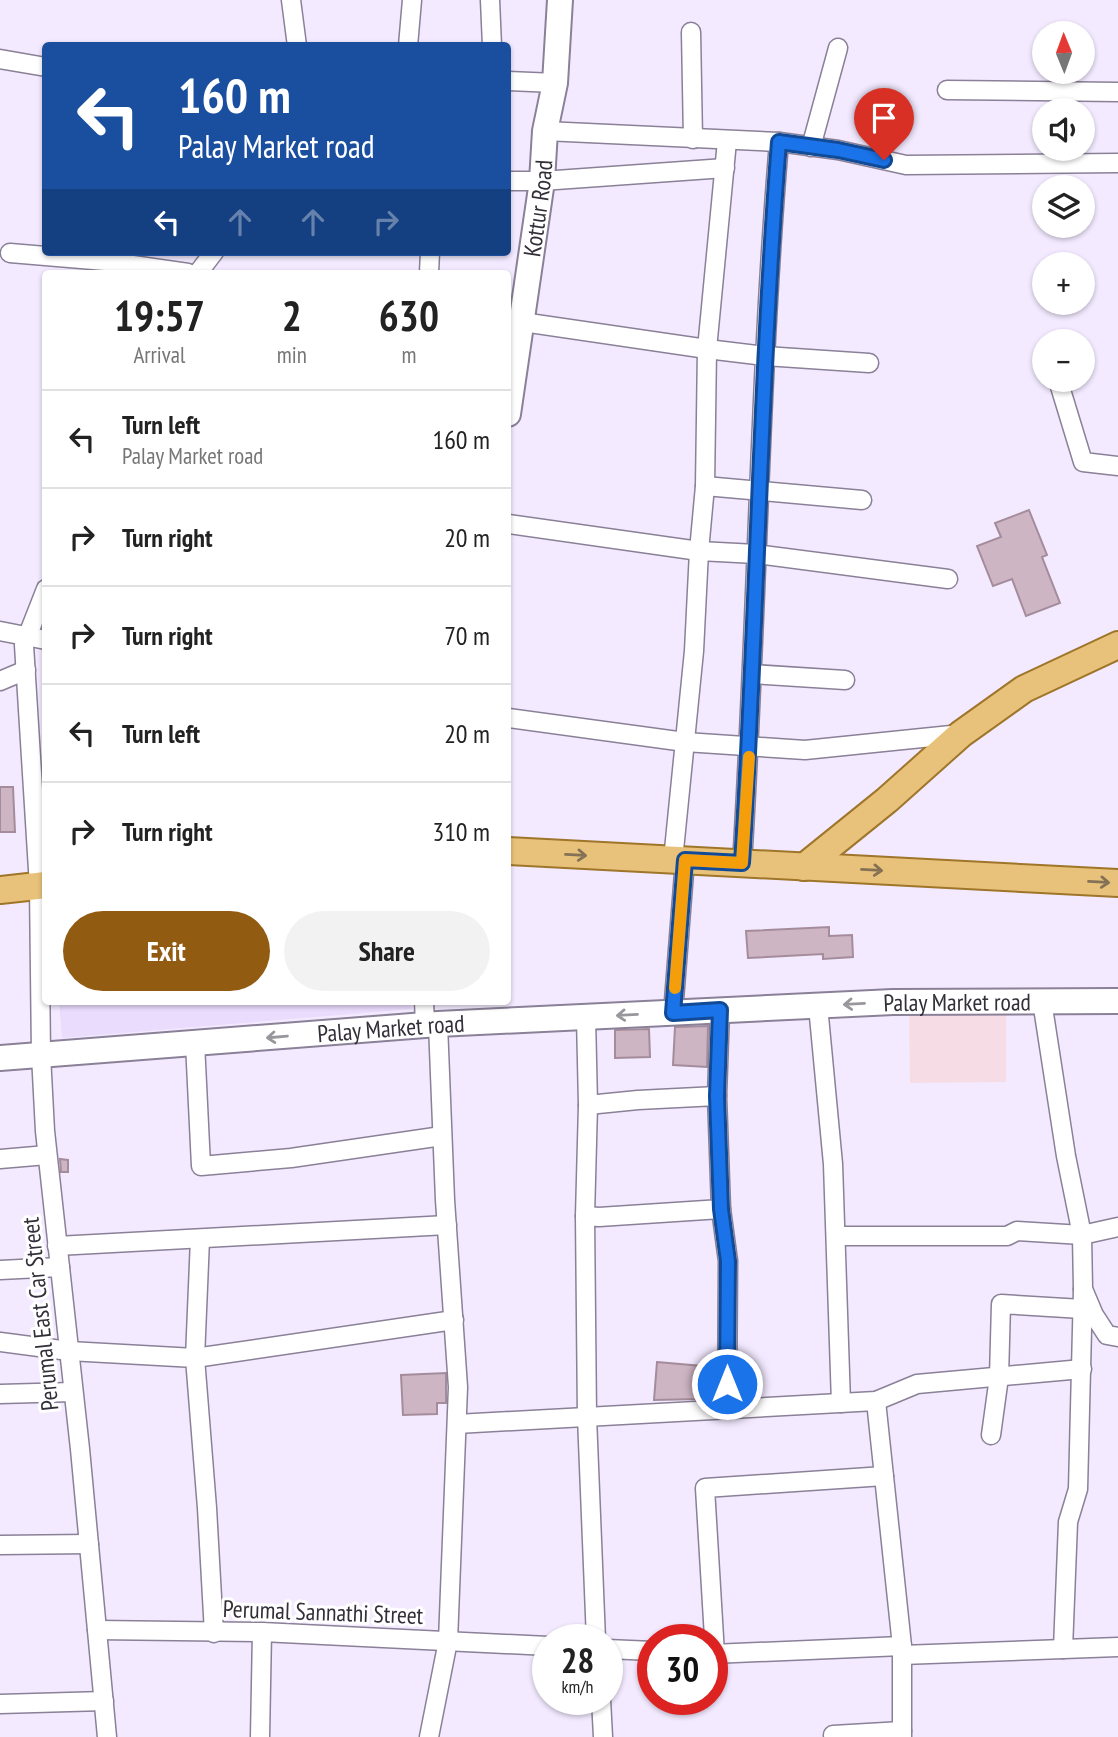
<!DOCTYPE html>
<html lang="en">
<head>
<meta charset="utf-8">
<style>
  body { margin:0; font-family:"PT Sans Narrow",sans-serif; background:#f2f2f2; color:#222; height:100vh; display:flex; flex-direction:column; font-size:26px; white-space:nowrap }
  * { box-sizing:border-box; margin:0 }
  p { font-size:23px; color:#767676 }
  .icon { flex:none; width:38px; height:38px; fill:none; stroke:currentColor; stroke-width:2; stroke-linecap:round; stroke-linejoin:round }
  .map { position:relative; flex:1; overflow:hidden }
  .drawer { position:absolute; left:42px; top:270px; width:469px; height:735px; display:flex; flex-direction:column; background:#fff; border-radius:7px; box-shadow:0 2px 5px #0004 }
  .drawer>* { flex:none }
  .top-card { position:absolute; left:42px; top:42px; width:469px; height:214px; border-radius:7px; box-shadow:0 2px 5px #0004; background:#1a4fa0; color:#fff; overflow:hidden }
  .needle { width:46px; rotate:359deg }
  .buttons { position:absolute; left:1032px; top:21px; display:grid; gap:14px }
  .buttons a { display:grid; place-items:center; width:63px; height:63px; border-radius:50%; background:#fff; box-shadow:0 2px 5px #0004; font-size:35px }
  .speed { position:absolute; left:532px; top:1624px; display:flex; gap:14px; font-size:35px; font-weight:700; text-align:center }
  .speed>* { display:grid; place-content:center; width:91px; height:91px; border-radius:50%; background:#fff; box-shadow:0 2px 5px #0004; line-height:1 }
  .speed small { font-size:18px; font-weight:400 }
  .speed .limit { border:10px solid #d22; background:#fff; color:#111 }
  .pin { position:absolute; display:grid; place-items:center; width:60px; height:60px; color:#fff; margin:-72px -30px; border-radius:50% 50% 50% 0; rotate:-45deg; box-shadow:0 0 7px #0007 }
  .pin .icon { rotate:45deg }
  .me { position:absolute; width:77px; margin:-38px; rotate:0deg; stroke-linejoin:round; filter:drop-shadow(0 0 5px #0008) }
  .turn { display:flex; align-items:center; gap:24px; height:147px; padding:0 21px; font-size:32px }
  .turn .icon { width:91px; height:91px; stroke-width:2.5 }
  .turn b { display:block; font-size:49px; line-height:60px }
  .lanes { display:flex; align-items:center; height:66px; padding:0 21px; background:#0003; justify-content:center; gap:35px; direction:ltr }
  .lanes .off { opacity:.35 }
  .eta { display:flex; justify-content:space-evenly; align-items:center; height:119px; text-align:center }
  .eta b { font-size:42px; font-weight:700; line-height:49px }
  .action { display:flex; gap:14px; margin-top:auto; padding:14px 21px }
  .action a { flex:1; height:80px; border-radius:42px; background:#925b12; color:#fff; font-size:28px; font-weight:700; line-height:80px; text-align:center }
  .action a+a { background:#f2f2f2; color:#222 }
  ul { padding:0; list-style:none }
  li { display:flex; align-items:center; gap:21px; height:98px; padding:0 21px; border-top:2px solid #e0e0e0 }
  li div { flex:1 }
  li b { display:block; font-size:26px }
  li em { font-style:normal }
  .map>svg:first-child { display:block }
</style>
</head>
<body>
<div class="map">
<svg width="1118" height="1737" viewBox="0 0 1118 1737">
  <rect width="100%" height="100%" fill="#f3eaff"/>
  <polygon fill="#eadcfd" points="59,1001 411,1001 412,1009 62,1038"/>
  <polygon fill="#f6dde5" points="909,1010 1006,1010 1006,1082 910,1083"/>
  <g fill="#ceb5c4" stroke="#a48c9b" stroke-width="2">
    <polygon points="1029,510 1047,555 1042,557 1060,603 1026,616 1012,579 993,586 977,546 1001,537 995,523"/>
    <polygon points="0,787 13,787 15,832 0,832"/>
    <polygon points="829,927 829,936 852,935 853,957 823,959 823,954 748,958 746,931"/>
    <polygon points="708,1026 707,1067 673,1065 675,1027"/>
    <polygon points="649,1029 650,1057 615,1058 615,1030"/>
    <polygon points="60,1159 68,1160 68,1172 61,1172"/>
    <polygon points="657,1362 702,1366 700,1399 654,1400"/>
    <polygon points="446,1373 446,1403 437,1403 437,1414 403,1415 401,1375"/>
  </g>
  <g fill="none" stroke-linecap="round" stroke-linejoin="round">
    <g stroke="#8a8097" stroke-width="21">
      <g id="street">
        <polyline points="291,0 297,46"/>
        <polyline points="490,0 492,46"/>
        <polyline points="691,32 693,139"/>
        <polyline points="408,46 412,0"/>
        <polyline points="0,59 46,67"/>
        <polyline points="508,81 555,83"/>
        <polyline points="947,90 1118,92"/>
        <polyline points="545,131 779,142 838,150 906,165 1118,163"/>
        <polyline points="811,147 838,48"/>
        <polyline points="508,181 542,181 725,168"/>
        <polyline points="10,253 105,261 188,273"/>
        <polyline points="198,273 214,252"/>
        <polyline points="429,273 430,252"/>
        <polyline points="508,320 707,349 765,356 869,363"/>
        <polyline points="1058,380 1083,462 1118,466"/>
        <polyline points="705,486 862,500"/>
        <polyline points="508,524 699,551 756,554 948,579"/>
        <polyline points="46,589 24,645 39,886 41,1055 45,1131 80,1449 107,1737"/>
        <polyline points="0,631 46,640"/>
        <polyline points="752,674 845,680"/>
        <polyline points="0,681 26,670"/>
        <polyline points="508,718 685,742 805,750 961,734"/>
        <polyline points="673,860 694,651 699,551 705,486 707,349 727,141"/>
        <path d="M 742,864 C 757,623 759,382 779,142"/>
        <polyline points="424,1001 425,1025"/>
        <polyline points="818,1006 833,1164 841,1403"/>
        <polyline points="673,1013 685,860"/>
        <polyline points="195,1043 201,1166 291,1158 442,1136"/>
        <polyline points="717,1096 720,1010"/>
        <polyline points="588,1105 638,1100 717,1096 721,1209 599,1217 585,1216 587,1417 596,1640"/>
        <polyline points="0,1159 47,1155"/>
        <polyline points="721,1209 728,1261 727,1409"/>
        <polyline points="585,1216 588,1105 586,1017"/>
        <polyline points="1118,1227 1082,1235 1083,1289 1094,1315 1107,1335 1118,1337"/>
        <polyline points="836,1236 1007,1236 1017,1231 1082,1235 1066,1156 1042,1001"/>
        <polyline points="200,1239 195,1358 454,1320"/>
        <polyline points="57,1246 447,1225"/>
        <polyline points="0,1270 60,1267"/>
        <polyline points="0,1342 69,1351 195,1358 207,1508 214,1633"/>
        <polyline points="0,1394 73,1392"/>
        <polyline points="876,1401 902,1646 902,1737"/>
        <polyline points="457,1424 876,1401 917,1384 1082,1369"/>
        <polyline points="991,1435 999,1377 1001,1304 1082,1309"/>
        <polyline points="0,1545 89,1544"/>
        <polyline points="97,1630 262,1632 548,1646"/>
        <polyline points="607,1649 653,1651"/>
        <polyline points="1063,1649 1068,1522 1078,1489 1083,1289"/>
        <polyline points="712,1654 902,1646"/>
        <polyline points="715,1654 705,1488 884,1476"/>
        <polyline points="902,1655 1118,1647"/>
        <polyline points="601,1699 603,1737"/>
        <polyline points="0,1704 104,1701"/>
        <polyline points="833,1735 902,1731"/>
        <polyline points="260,1737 262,1632"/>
        <polyline points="429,1737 448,1641 458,1387 445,1200 438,1024"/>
      </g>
    </g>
    <g stroke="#8a8097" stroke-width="28">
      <g id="secondary">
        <path id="s1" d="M 508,414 L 542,181 L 545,131 L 555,83 L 560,0"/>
        <path id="s2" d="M 0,1058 L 438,1024 L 893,1002 L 1118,1001"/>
      </g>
    </g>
    <g stroke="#9e7529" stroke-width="30">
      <g id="primary">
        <polyline points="508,851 1118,883"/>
        <polyline points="804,867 887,800 961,734 1024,689 1118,645"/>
        <polyline points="0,890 46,885"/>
      </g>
    </g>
    <use href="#street" stroke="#fff" stroke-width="18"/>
    <use href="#secondary" stroke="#fff" stroke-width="24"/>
    <use href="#primary" stroke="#e8c27a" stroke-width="26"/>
  </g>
  <defs><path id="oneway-shaft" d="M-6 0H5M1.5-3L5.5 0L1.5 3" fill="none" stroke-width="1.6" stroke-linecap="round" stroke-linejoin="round" transform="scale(1.75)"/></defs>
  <g stroke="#847156">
    <use href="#oneway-shaft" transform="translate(576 855) rotate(3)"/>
    <use href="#oneway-shaft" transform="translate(872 870) rotate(3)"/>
    <use href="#oneway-shaft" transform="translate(1099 882) rotate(3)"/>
  </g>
  <g stroke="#99979c">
    <use href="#oneway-shaft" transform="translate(854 1004) rotate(177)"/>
    <use href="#oneway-shaft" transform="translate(627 1015) rotate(177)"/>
    <use href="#oneway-shaft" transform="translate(277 1037) rotate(175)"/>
  </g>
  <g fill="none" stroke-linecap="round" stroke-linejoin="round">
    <g stroke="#114b97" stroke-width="18">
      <path id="route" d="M 727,1384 L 728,1261 L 721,1209 L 717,1096 L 720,1010 L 673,1013 L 685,860 L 742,863 C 757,623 760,382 779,142 L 838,150 L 884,160"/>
    </g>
    <use href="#route" stroke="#1a73e8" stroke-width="12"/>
    <polyline stroke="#f59e0b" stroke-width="12" points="675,988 685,860 742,863 749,757"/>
  </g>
  <g text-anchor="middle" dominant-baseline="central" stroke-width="6" stroke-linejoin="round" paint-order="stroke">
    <g font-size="24" fill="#332f39" stroke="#fff">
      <text stroke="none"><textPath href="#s1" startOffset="208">Kottur Road</textPath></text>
      <text stroke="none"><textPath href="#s2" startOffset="959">Palay Market road</textPath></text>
      <text stroke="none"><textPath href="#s2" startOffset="392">Palay Market road</textPath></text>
      <text transform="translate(40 1314) rotate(-96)">Perumal East Car Street</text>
      <text transform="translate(323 1612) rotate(2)">Perumal Sannathi Street</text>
    </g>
  </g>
</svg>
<div class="buttons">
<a><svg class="needle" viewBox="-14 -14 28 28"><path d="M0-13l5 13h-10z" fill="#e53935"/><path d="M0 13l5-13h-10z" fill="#767676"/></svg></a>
<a><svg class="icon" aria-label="sound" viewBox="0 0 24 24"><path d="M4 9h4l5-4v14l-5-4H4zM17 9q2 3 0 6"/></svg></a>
<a><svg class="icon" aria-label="layers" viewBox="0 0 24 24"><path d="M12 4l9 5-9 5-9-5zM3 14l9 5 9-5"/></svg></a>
<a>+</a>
<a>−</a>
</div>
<div class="speed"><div>28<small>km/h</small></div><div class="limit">30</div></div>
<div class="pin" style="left:884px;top:160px;background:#d93025"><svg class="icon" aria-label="arrive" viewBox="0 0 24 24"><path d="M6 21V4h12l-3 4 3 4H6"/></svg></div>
<svg class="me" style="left:727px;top:1384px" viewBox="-20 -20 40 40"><circle r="17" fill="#1a73e8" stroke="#fff" stroke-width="3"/><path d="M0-11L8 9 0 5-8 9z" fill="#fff"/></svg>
<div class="top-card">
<div class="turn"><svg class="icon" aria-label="left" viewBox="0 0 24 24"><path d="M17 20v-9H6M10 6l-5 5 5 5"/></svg><div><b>160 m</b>Palay Market road</div></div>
<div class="lanes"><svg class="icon" aria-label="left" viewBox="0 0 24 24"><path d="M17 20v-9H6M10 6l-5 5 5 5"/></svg><svg class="icon off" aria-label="ahead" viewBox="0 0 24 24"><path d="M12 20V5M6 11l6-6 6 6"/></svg><svg class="icon off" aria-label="ahead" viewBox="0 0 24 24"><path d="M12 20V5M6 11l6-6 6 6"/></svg><svg class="icon off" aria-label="right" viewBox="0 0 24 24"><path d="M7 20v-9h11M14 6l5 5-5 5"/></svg></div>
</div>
<section class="drawer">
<div class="eta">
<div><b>19:57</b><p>Arrival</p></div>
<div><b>2</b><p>min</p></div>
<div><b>630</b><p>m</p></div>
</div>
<ul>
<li><svg class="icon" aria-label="left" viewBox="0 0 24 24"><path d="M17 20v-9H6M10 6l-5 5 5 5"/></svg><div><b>Turn left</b><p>Palay Market road</p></div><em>160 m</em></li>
<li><svg class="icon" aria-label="right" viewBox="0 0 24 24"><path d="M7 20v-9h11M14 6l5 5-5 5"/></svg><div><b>Turn right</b></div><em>20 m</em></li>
<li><svg class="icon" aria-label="right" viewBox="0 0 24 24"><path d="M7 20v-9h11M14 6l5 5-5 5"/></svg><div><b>Turn right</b></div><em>70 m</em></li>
<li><svg class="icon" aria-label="left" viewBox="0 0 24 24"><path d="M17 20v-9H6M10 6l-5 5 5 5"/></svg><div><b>Turn left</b></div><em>20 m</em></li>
<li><svg class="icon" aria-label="right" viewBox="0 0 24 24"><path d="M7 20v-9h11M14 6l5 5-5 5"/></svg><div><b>Turn right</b></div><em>310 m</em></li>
</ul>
<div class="action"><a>Exit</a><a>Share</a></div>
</section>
</div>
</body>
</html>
